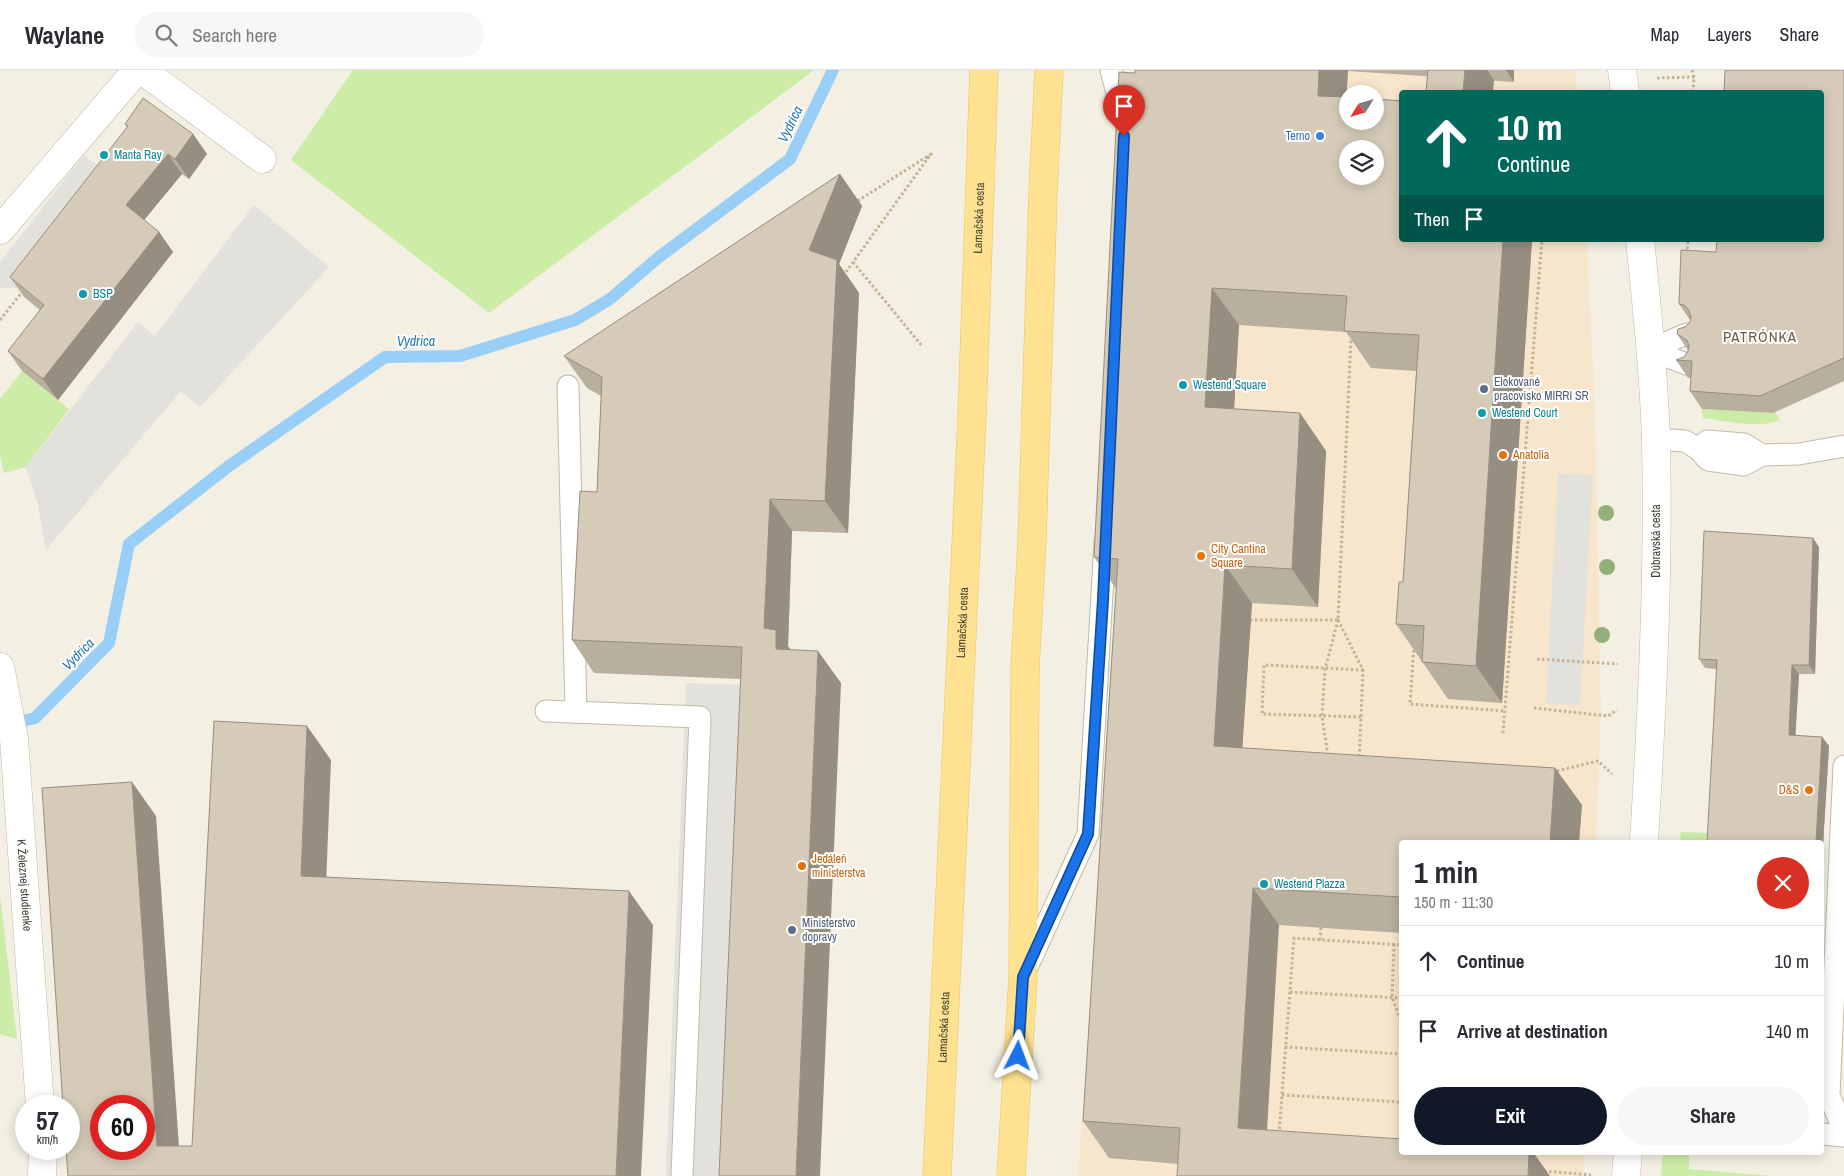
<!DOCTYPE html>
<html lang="en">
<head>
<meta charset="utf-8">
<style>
  body { margin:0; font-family:"Archivo Narrow",sans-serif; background:#f7f7f7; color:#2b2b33; height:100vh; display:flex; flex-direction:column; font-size:19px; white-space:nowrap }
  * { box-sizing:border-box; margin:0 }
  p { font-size:16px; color:#7c7c81 }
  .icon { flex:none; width:28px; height:28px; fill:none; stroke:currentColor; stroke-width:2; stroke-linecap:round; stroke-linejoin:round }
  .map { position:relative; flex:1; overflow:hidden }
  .drawer { position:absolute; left:1399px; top:770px; width:425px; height:315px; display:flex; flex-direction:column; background:#fff; border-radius:5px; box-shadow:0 2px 12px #0003 }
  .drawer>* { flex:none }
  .hud { position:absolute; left:1399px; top:20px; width:425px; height:152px; border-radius:5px; box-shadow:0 2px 12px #0003; background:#00695c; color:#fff; overflow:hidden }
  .needle { width:32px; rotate:233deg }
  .buttons { position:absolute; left:1339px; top:15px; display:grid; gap:10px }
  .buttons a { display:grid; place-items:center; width:45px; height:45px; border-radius:50%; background:#fff; box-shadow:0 2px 12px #0003; font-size:25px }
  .speed { position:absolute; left:15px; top:1025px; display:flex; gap:10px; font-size:25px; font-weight:700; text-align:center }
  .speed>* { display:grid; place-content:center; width:65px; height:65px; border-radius:50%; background:#fff; box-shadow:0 2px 12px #0003; line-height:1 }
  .speed small { font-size:12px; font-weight:400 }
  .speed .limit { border:8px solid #d22; background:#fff; color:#111 }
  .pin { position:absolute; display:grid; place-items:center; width:42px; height:42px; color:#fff; margin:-51px -21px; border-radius:50% 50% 50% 0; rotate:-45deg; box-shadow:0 0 5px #0007 }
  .pin .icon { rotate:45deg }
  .me { position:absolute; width:55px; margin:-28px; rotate:3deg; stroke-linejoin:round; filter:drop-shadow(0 0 4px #0008) }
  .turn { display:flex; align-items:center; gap:18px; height:105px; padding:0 15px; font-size:22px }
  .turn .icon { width:65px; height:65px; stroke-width:2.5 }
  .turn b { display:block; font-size:35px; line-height:42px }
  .then { display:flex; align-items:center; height:48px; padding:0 15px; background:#0003; gap:10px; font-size:19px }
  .round { display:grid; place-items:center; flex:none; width:52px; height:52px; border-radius:26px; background:#f7f7f7 }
  .headline { display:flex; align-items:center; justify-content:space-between; height:85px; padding:0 15px }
  h1 { font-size:30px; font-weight:700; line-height:38px }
  .action { display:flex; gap:10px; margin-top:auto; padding:10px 15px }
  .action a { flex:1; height:58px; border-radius:30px; background:#111827; color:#fff; font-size:20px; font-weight:700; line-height:58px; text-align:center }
  .action a+a { background:#f7f7f7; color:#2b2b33 }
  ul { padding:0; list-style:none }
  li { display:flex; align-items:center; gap:15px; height:70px; padding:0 15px; border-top:1px solid #e1e1e2 }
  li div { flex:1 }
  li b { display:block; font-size:19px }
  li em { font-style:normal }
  header { display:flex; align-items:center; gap:30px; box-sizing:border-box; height:70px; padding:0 25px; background:#fff; border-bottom:1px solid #e1e1e2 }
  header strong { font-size:24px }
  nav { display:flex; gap:28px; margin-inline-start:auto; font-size:18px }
  .search { width:350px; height:45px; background:#f7f7f7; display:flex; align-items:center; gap:12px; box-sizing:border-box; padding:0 18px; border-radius:28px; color:#7c7c81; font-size:19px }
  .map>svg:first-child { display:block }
</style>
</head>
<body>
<header>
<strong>Waylane</strong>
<div class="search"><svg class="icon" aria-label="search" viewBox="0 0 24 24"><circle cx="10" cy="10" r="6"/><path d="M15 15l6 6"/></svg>Search here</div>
<nav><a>Map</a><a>Layers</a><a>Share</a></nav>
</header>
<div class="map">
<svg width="1844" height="1106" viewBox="0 0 1844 1106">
  <rect width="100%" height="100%" fill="#f3efe3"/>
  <path fill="#f8e6cc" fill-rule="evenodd" d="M 1147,0 L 1575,0 L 1577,22 L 1401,22 L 1401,170 L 1587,170 L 1595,345 L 1601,642 L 1596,772 L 1401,772 L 1401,1082 L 1584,1083 L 1583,1106 L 1078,1106 L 1120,524 ZM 1348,24 L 1375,24 L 1375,51 L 1348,51 ZM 1348,79 L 1375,79 L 1375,106 L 1348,106 Z"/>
  <g fill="#cceca8">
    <polygon points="353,0 814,0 489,243 291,90"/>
    <polygon points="22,301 69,339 26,397 4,403 0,385 0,329"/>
    <path d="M 1702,339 L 1773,343 L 1775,342 L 1780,350 C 1757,359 1727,351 1703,348 Z"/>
    <polygon points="1681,762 1824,768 1822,801 1821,772 1680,772"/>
    <polygon points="0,826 17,969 0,964"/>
    <polygon points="1663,1082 1689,1083 1689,1099 1771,1106 1661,1106"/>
  </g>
  <g fill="#e3e1dc">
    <polygon points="84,85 109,105 20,218 0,218 0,192"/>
    <polygon points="254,135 329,197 200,337 181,321 46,480 37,431 26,397 138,252 155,266"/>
    <polygon points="1558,403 1593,405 1580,635 1546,634"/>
    <polygon points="686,613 740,615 720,1106 666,1106"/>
  </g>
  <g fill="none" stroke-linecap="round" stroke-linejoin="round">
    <polyline stroke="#99cef6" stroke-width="12" points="10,654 35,648 109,573 129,474 229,396 385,287 460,286 575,250 610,229 659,187 790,89 833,0"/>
    <g stroke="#c2baa8" stroke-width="23">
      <g id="lane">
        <polyline points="1111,0 1124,49"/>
        <polyline points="1650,280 1686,264 1691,264"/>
        <polyline points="1650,280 1689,295"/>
        <polyline points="568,316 576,642"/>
        <polyline points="1656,369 1685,371 1698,379 1708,390 1744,395 1762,385 1799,384 1844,376"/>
        <polyline points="1698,379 1707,371 1744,374 1762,385"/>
        <polyline points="546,641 700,647 682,1106"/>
        <polyline points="1844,696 1829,1025 1844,1061"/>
        <polyline points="1025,902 1088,764 1105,472"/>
        <polyline points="1821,1064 1844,1066"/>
      </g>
    </g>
    <g stroke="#c2baa8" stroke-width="29">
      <g id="street">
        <polyline points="142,0 262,89"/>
        <polyline points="1622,0 1625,22"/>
        <polyline points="0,160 137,0"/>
        <path d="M 1640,170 C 1647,236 1654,304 1656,370 C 1659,505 1652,639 1644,772"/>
        <path id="s1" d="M 0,597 L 14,669 L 40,1036"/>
        <polyline points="42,1106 43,1079"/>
        <polyline points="1626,1106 1628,1082"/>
      </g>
    </g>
    <g stroke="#eec457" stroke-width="29">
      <g id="primary">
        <path id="s2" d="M 937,1106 L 972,346 L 984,0"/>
        <polyline points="1011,1106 1023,907 1025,597 1032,471 1043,123 1049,0"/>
      </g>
    </g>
    <g stroke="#c2b395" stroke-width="3" stroke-dasharray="2.5 2.5" stroke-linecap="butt">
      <polyline points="1692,0 1694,7 1693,22"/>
      <polyline points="1657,8 1694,7"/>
      <polyline points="1687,184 1688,170"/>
      <polyline points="853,192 922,276"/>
      <polyline points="843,206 931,84 856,132"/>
      <polyline points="0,250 23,221"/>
      <polyline points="1250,550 1338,550 1351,268"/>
      <polygon points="1338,550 1363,600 1359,693 1333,719 1322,646 1325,599"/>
      <polyline points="1414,575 1410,634 1505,641"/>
      <polyline points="1537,589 1618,594"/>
      <polyline points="1534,638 1608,646 1617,640"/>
      <polyline points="1361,647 1262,644 1264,595 1363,600"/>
      <polyline points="1503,663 1542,170"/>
      <polyline points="1557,701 1598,691 1612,704"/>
      <polyline points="1320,870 1321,858"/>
      <polyline points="1394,874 1392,927 1401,951"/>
      <polyline points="1290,922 1401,928"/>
      <polyline points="1285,977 1401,984"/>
      <polyline points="1282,1025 1401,1032"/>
      <polyline points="1279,1064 1294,868 1401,875"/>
      <polyline points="1544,1101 1591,1105"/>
    </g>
    <use href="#lane" stroke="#fff" stroke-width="21"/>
    <use href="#street" stroke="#fff" stroke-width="28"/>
    <use href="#primary" stroke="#ffe291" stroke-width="28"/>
  </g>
  <g fill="#92b079">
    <circle cx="1606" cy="443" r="8"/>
    <circle cx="1607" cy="497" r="8"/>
    <circle cx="1602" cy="565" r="8"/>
  </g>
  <g fill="#b8af9e">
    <polygon points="1135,0 1514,0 1514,12 1348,1 1346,27 1401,170 1532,170 1502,633 1448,629 1396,554 1403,512 1416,301 1371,298 1346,262 1239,255 1234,339 1300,343 1326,381 1318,537 1252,533 1242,678 1555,698 1582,735 1579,772 1401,772 1401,863 1279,855 1178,1094 1109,1088 1083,1051 1116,519 1094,487"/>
    <polygon points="1844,0 1844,311 1773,343 1702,339 1690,321 1691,308 1688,308 1676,290 1684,287 1688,281 1688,280 1677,264 1690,252 1690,250 1679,234 1716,182"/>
    <polygon points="125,54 193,64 207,84 189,109 182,104 144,150 159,162 173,182 58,330 22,301 8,281 40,240 24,227 10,207 127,58"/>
    <polygon points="840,104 862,136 839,194 859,223 848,463 792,461 788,576 790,580 841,613 594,603 572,570 597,422 601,326 587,318 564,286"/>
    <polygon points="1819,477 1815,604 1799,604 1795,665 1822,667 1829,676 1821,808 1717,599 1705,598 1699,589"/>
  </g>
  <g fill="#968e81">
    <polygon points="1319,0 1347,0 1348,1 1344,63 1318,26"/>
    <polygon points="1465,0 1487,0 1494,10 1493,22 1463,22"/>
    <polygon points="1506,0 1514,0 1514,12"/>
    <polygon points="193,64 207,84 189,109 175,89"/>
    <polygon points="168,84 182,104 140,155 126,135"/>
    <polygon points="840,104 862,136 839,194 859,223 848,463 825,431 809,180"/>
    <polygon points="159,162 173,182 58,330 43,309"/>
    <polygon points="1503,170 1532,170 1502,633 1476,596"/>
    <polygon points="1212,218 1239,255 1232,374 1205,337"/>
    <polygon points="1300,343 1326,381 1318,537 1292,499"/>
    <polygon points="770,429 792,461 788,576 799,592 776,579 764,558"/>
    <polygon points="1813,468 1819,477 1815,604 1809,595"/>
    <polygon points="1225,495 1252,533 1240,713 1214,676"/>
    <polygon points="818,581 841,613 820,1106 796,1106"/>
    <polygon points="1792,595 1799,604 1795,674 1789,665"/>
    <polygon points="307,656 331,690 325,840 301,806"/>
    <polygon points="1822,667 1829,676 1821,808 1821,772 1816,772"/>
    <polygon points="1555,698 1582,735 1579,772 1550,772"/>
    <polygon points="132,712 156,746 181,1106 157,1076"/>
    <polygon points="1253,818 1279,855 1265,1095 1238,1058"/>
    <polygon points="629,821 653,855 641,1106 616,1106"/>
    <polygon points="1529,1082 1533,1082 1550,1106 1528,1106"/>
  </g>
  <g fill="#d6cbb8" stroke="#968e81" fill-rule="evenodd">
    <path d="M 1135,0 L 1319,0 L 1318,26 L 1348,27 L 1348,51 L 1375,51 L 1375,29 L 1401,31 L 1401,170 L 1503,170 L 1476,596 L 1422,592 L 1424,556 L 1396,554 L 1399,512 L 1403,512 L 1419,265 L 1344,261 L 1347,226 L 1212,218 L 1205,337 L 1300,343 L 1292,499 L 1225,495 L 1214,676 L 1555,698 L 1550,772 L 1401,772 L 1401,827 L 1253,818 L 1238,1058 L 1401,1069 L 1401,1082 L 1529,1082 L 1528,1106 L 1177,1106 L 1180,1058 L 1083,1051 L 1118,489 L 1094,487 L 1119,2 L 1135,3 ZM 1348,79 L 1375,79 L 1375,106 L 1348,106 Z"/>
    <polygon points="1428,0 1465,0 1463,22 1426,22"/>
    <polygon points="1725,0 1844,0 1844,288 1760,326 1690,321 1692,291 1676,290 1684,287 1688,281 1689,275 1687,270 1677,264 1678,259 1685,257 1690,252 1691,247 1689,240 1684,235 1679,234 1681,180 1716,182 1717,170 1821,170 1821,22 1724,22"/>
    <polygon points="143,28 193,64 175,89 168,84 126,135 159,162 43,309 8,281 44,235 10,207 128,56 125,54"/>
    <polygon points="840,104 809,180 837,190 825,431 770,429 764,558 776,560 776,579 818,581 796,1106 719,1106 742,577 572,570 580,421 597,422 602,307 564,286"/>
    <polygon points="1704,461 1813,468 1809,595 1792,595 1789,665 1822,667 1816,772 1707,772 1717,590 1699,589"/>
    <path d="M 214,651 L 307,656 L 301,806 L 629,821 L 616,1106 L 68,1106 L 66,1079 L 69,1079 L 69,1036 L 63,1036 L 42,718 L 132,712 L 157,1076 L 192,1076 ZM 101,1036 L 144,1036 L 144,1079 L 101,1079 Z"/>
  </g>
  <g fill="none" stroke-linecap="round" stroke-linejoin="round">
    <g stroke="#114b97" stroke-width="12">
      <polyline id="route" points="1018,986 1023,907 1088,764 1103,530 1124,66"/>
    </g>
    <use href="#route" stroke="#1a73e8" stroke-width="9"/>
  </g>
  <circle fill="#3f7fe0" stroke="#fff" stroke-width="2" cx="1320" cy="66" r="5"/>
  <g fill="#0f9aa8" stroke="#fff" stroke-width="2">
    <circle cx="104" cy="85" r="5"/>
    <circle cx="83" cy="224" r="5"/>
    <circle cx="1183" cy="315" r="5"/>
    <circle cx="1482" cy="343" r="5"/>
    <circle cx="1264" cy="814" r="5"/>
  </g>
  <g fill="#5c6f8a" stroke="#fff" stroke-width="2">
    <circle cx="1484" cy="319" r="5"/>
    <circle cx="792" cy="860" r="5"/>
  </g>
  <g fill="#e8710a" stroke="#fff" stroke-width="2">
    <circle cx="1503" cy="385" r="5"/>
    <circle cx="1201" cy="486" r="5"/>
    <circle cx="1809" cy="720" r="5"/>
    <circle cx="802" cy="796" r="5"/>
  </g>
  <g text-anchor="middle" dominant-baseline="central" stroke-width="4" stroke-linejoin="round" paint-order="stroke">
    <g font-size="12" fill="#366cbe" stroke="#fff" text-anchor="end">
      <text x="1310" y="66">Terno</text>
    </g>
    <g font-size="12" fill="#0d838f" stroke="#fff" text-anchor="start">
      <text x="114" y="85">Manta Ray</text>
      <text x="93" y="224">BSP</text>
      <text x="1193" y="315">Westend Square</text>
      <text x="1492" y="343">Westend Court</text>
      <text x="1274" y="814">Westend Plazza</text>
    </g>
    <g font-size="12" fill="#463f33" stroke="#fff">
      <text stroke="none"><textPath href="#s2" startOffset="959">Lamačská cesta</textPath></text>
      <text transform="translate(1656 471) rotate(-90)">Dúbravská cesta</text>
      <text stroke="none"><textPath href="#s2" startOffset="554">Lamačská cesta</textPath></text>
      <text stroke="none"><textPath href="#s1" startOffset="220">K Železnej studienke</textPath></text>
      <text stroke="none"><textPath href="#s2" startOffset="149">Lamačská cesta</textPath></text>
    </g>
    <g font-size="12" fill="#4e5e75" stroke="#fff" text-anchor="start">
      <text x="1494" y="312">Elokované<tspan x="1494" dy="14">pracovisko MIRRI SR</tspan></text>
      <text x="802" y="853">Ministerstvo<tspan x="802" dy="14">dopravy</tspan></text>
    </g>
    <g font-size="12" fill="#c56008" stroke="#fff" text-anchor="start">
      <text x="1513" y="385">Anatolia</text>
      <text x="1211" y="479">City Cantina<tspan x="1211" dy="14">Square</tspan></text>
      <text x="1799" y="720" text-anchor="end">D&amp;S</text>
      <text x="812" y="789">Jedáleň<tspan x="812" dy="14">ministerstva</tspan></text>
    </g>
    <g font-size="14" font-style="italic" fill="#2377ba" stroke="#fff">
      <text transform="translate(790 54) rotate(-64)">Vydrica</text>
      <text x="416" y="271">Vydrica</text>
      <text transform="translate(78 584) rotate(-45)">Vydrica</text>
    </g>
    <g font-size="15" letter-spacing="1" fill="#695d49" stroke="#fff">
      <text x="1760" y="266">PATRÓNKA</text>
    </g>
  </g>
</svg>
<div class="buttons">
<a><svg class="needle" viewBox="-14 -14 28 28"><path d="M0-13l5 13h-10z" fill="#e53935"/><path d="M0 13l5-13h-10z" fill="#7c7c81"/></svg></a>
<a><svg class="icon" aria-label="layers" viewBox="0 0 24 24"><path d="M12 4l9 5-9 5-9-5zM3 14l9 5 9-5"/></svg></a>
</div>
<div class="speed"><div>57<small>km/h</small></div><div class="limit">60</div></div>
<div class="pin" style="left:1124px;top:66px;background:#d93025"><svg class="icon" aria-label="arrive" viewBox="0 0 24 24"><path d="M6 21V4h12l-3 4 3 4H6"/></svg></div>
<svg class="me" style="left:1018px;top:986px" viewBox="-20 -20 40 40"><path d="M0-17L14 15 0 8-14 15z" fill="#1a73e8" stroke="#fff" stroke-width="4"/></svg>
<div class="hud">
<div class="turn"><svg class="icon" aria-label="ahead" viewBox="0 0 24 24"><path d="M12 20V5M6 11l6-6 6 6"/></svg><div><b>10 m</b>Continue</div></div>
<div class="then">Then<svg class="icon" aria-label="arrive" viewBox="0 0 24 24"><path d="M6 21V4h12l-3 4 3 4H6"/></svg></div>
</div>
<section class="drawer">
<div class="headline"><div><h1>1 min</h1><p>150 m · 11:30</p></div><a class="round" style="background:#d93025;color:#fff"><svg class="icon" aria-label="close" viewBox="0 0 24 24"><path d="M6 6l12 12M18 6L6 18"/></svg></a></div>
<ul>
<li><svg class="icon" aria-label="ahead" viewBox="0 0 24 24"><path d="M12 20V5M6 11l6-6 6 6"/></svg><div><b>Continue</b></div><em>10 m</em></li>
<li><svg class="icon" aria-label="arrive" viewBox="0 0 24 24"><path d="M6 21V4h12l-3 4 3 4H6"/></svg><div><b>Arrive at destination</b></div><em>140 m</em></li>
</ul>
<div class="action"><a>Exit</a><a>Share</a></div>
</section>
</div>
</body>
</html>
